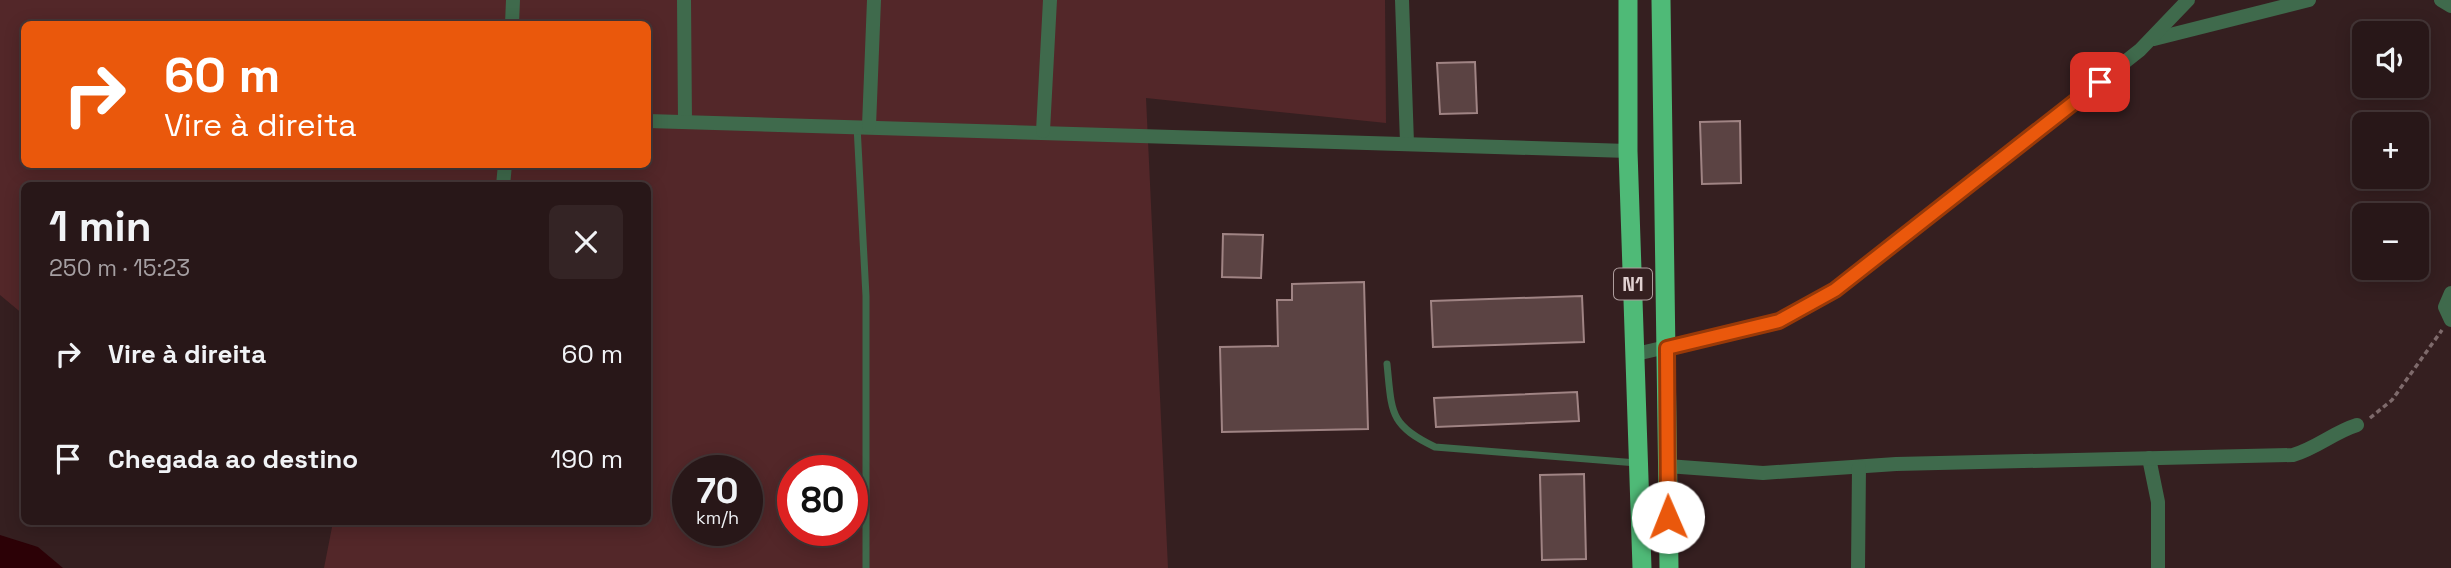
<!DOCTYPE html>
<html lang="pt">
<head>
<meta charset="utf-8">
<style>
  body { margin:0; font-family:"Space Grotesk",sans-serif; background:#342425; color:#f1f3f6; height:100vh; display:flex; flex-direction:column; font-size:26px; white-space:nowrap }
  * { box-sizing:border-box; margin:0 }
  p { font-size:23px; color:#a59fa2 }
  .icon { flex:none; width:38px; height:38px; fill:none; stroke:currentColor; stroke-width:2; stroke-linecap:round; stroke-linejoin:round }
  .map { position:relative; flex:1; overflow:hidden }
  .side { position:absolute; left:21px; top:182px; width:630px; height:343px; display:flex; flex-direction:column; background:#281718; border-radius:10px; box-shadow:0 4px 18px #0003,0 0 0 2px #443637 }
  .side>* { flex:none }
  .banner { position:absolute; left:21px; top:21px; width:630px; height:147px; border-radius:10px; box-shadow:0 4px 18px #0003,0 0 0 2px #443637; background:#ea580c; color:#fff; overflow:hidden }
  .buttons { position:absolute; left:2352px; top:21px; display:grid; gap:14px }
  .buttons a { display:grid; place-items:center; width:77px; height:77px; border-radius:10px; background:#281718; box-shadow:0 4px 18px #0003,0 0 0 2px #443637; font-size:35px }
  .speed { position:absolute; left:672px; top:455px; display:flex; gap:14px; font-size:35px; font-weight:700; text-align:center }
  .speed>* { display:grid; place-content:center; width:91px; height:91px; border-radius:50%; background:#281718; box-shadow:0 4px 18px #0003,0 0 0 2px #443637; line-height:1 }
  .speed small { font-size:18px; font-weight:400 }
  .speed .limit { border:10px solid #d22; background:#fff; color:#111 }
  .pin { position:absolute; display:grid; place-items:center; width:60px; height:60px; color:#fff; margin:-30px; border-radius:14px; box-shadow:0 4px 10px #0006 }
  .me { position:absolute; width:77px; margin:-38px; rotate:359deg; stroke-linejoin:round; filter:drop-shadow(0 0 5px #0008) }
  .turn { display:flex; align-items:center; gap:24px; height:147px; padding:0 28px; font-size:32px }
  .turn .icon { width:91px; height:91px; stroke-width:2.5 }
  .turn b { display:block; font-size:49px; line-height:60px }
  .round { display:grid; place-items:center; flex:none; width:74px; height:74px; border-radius:10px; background:#342425 }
  .summary { display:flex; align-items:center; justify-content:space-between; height:119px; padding:0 28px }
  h1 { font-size:42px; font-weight:700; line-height:52px }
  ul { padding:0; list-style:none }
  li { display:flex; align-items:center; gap:21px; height:105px; padding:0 28px }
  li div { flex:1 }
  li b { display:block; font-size:26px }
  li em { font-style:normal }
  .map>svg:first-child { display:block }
</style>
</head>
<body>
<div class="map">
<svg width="2451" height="568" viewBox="0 0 2451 568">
  <rect width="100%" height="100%" fill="#351f20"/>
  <path fill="#532729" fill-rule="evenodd" d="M 0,0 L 1385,0 L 1386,123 L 1146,98 L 1168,568 L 324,568 L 333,522 L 648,522 L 648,186 L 24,186 L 24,315 L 0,295 ZM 24,24 L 648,24 L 648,164 L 24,164 ZM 688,471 L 747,471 L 747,530 L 688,530 ZM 793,471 L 852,471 L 852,530 L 793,530 Z"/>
  <polygon fill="#2c0106" points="0,535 38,547 63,568 0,568"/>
  <g fill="#5b4343" stroke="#a08484" stroke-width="2">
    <polygon points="1475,62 1477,113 1440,114 1437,63"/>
    <polygon points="1740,121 1741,183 1702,184 1700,122"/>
    <polygon points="1223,234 1263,235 1261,278 1222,277"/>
    <polygon points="1364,282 1368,429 1222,432 1220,347 1278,346 1277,300 1292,300 1292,284"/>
    <polygon points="1582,296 1584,342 1433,347 1431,301"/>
    <polygon points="1577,392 1579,421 1436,427 1434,398"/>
    <polygon points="1584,474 1586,559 1542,560 1540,475"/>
  </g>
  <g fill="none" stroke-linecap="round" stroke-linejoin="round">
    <polyline stroke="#7e6a6b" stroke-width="3.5" stroke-dasharray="5 3.5" stroke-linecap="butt" points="2370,418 2392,400 2442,330"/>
    <g stroke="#3f6a4c" stroke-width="7">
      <polyline points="857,126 866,296 866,568"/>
      <path d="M 1387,364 C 1392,413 1389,425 1435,447 L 1637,463"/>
    </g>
    <g stroke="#3f6a4c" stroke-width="14">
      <polyline points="684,0 685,121"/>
      <polyline points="1402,0 1407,143"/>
      <polyline points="2441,0 2451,6"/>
      <polyline points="512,24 513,0"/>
      <polyline points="2154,39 2309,0"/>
      <polyline points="648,121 1628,151"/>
      <polyline points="869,126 874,0"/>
      <polyline points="1043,131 1050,0"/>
      <polyline points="503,186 505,164"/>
      <polyline points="2451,293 2445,307 2451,320"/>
      <polyline points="1636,354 1779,321 1835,290 2140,50 2188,0"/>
      <polyline points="2149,458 2158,502 2158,568"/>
      <path d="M 1667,466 L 1763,473 L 1896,464 L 2293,455 C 2317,448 2334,432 2357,425"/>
      <polyline points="1858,568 1859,467"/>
    </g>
    <g stroke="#4fba77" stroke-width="19">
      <polyline points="1628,0 1628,151 1642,568"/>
      <polyline points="1661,0 1669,568"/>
    </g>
  </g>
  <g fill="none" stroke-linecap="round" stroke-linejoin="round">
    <g stroke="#983908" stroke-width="18">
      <polyline id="route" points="1668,517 1667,348 1779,321 1835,290 2100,82"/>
    </g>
    <use href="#route" stroke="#ea580c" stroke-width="12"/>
  </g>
  <g text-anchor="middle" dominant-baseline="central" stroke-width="6" stroke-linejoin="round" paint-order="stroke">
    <rect fill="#351f20" stroke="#ad9c9c" stroke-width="2" x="1614" y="268.5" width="38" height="31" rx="5"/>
    <g font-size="19" font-weight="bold" fill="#e1d1d1">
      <text x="1633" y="284">N1</text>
    </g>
  </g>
</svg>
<div class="buttons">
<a><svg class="icon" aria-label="sound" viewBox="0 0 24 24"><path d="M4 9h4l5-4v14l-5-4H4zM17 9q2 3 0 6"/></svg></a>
<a>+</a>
<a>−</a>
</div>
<div class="speed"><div>70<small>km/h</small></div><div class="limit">80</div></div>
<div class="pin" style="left:2100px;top:82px;background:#d93025"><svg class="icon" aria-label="arrive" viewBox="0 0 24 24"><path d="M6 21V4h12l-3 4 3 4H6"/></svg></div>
<svg class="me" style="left:1668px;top:517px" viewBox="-20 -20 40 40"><circle r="19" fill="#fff"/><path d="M0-13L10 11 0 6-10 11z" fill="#ea580c"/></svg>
<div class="banner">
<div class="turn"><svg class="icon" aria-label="right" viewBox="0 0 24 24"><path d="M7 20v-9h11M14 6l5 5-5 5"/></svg><div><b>60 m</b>Vire à direita</div></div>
</div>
<section class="side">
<div class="summary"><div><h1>1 min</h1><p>250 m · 15:23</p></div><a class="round"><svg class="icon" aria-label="close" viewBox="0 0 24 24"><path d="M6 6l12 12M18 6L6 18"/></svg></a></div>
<ul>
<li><svg class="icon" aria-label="right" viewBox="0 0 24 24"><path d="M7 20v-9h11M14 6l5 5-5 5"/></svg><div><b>Vire à direita</b></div><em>60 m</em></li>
<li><svg class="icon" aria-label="arrive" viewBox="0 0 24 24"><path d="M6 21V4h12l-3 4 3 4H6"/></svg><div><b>Chegada ao destino</b></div><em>190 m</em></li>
</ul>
</section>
</div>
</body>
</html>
